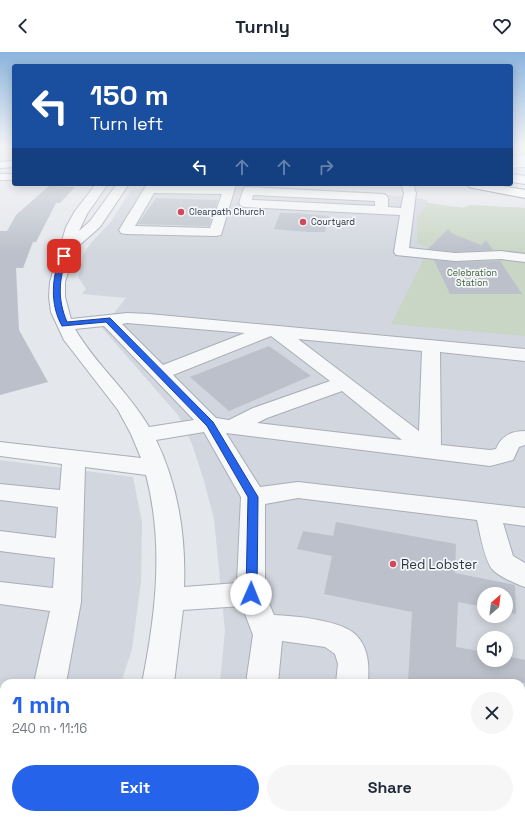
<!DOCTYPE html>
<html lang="en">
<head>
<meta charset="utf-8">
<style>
  body { margin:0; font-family:"Space Grotesk",sans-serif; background:#f6f6f7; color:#1f2937; height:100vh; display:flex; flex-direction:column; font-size:15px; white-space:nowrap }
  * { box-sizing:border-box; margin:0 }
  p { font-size:13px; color:#747a83 }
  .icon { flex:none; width:22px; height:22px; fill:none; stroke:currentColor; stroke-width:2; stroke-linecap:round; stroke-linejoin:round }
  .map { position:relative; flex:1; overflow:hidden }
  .details { position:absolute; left:0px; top:627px; width:525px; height:140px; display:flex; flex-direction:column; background:#fff; border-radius:12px 12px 0 0; box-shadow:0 2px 10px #0003 }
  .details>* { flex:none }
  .hud { position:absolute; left:12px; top:12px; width:501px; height:122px; border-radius:4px; box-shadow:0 2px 10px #0003; background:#1a4fa0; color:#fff; overflow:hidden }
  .needle { width:26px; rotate:28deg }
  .controls { position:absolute; left:477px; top:535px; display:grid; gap:8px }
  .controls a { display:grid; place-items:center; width:36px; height:36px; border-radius:50%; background:#fff; box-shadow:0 2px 10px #0003; font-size:20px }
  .pin { position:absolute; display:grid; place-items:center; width:34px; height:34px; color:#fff; margin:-17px; border-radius:8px; box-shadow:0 2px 6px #0006 }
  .me { position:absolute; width:44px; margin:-22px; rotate:1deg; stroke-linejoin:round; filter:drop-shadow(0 0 3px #0008) }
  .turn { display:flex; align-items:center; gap:14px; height:84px; padding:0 12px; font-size:18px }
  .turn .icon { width:52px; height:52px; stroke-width:2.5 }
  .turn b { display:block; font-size:28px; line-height:34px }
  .lanes { display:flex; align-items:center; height:38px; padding:0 12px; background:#0003; justify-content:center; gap:20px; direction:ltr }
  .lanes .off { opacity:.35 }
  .round { display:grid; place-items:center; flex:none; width:42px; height:42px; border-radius:21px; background:#f6f6f7 }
  .headline { display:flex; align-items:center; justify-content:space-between; height:68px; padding:0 12px }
  h1 { font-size:24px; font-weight:800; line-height:30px; color:#2563eb }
  .button { display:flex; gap:8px; margin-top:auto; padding:8px 12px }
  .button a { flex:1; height:46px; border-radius:24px; background:#2563eb; color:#fff; font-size:16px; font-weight:800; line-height:46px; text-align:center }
  .button a+a { background:#f6f6f7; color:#1f2937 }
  header { display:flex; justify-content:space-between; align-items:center; height:52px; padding:0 12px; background:#fff; font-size:18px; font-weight:800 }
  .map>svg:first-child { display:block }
</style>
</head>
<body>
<header><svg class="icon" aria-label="back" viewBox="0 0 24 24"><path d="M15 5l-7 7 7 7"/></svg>Turnly<svg class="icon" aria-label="heart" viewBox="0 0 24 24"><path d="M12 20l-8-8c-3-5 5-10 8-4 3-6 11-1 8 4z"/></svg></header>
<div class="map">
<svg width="525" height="767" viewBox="0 0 525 767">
  <rect width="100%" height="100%" fill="#e4e7ec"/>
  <g fill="#d2d6de" fill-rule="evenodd">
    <path d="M 147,132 L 279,135 L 386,141 L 387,143 L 419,146 L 427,148 L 428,151 L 463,156 L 471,153 L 525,156 L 525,767 L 192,767 L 193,763 L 521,763 L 521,631 L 220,631 L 225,579 L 214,467 L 204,429 L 192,392 L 178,363 L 102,276 L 126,246 L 82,242 L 86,237 L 78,225 L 83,203 L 91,191 L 110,171 L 131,138 L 139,138 ZM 484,542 L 506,542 L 506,564 L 484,564 ZM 484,586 L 506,586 L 506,608 L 484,608 Z"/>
    <polygon points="0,408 133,425 142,470 141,530 132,597 121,631 4,631 4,763 73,763 71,767 0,767"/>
  </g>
  <polygon fill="#c9d6c5" points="427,151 463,156 471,153 525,156 525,284 391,272 429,196 417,191 417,167"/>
  <g fill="#bbc0ca">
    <polygon points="49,134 75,135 60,151 56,151 36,190 33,190 23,216 16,216 19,278 48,330 0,343 0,179 7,179 16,163"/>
    <polygon points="156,146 182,147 218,148 209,174 138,172"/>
    <polygon points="280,161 296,161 329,164 325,180 308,180 274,177"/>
    <polygon points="448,177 453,182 481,193 486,188 493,198 455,200 428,197"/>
    <polygon points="434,208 455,210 500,209 522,242 450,242"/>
    <polygon points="269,294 311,324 229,359 190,325"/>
    <polygon points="336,470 456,492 455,521 515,533 516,562 506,560 506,542 484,542 484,555 458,550 456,595 484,600 484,608 506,608 506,604 525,608 525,631 408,631 412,560 324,542 332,504 297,497 303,479 333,484"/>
  </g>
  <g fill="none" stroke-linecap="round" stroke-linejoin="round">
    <g stroke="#a9aeb7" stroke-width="2">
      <g id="minor">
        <path d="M 96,132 L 108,132 L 87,162 L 79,179 L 90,169 L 117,132 L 129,132 L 100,175 L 75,197 L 65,230 L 65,245 L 71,267 L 127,261 L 149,262 L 525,297 L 525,309 L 440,300 L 441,393 L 490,398 L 496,397 C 501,384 511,379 525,379 L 525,393 L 519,395 L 513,408 L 490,414 L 226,381 L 260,435 L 298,430 L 525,456 L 525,474 L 503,471 L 513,504 L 525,511 L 525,535 C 516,532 498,524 492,517 C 484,506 480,481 477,468 L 298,446 L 265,452 L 265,542 L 274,563 C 295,564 343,568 357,584 C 369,597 369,614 368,631 L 336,631 L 338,612 L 335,602 L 325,595 L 282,589 L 278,631 L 246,631 L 253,583 L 242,554 L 183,558 L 174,631 L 142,631 C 156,561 164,492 146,423 L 85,415 L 81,550 L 66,631 L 34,631 L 50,559 L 0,552 L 0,530 L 53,536 L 55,506 L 0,499 L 0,479 L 56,486 L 58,455 L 0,448 L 0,432 L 60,438 L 62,412 L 0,404 L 0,390 L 141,406 L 131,382 L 118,358 L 64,288 L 51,260 L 49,245 L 50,230 L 66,175 L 75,159 ZM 127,271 L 245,281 L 163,313 L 122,272 ZM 104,274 L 194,368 L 149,375 C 128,339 96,313 75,277 ZM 271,284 L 330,329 L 253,356 L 229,368 L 216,366 L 173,323 ZM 298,287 L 422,299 L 419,379 ZM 342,339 L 402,388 L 257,371 L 267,366 ZM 204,380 L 241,445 L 237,531 L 184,535 C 186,484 178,433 156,388 Z"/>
        <path d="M 224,132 L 236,132 L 221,183 L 216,184 L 126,182 L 121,181 L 119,178 L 146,134 L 224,134 ZM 154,141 L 222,142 L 210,176 L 135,174 Z"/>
        <path d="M 401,132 L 413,132 L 416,141 L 409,196 L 455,201 L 501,199 L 525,202 L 525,210 L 501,207 L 455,209 L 396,203 L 394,200 L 400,163 L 245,155 L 241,154 L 239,151 L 244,136 L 248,135 L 382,142 L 386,143 L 388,146 L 388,155 L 401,156 L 404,141 ZM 253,143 L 375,149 L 375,154 L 252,148 Z"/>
        <polygon points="4,713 4,753 0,755 0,715"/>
        <polygon points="521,735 525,735 525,767 510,767 507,763 521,763"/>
        <polygon points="97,763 135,763 134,767 96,767"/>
        <polygon points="221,763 259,763 258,767 220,767"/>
        <rect x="323" y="763" width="38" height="4"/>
      </g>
    </g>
    <g stroke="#a3abb8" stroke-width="2">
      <g id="major">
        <rect x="0" y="122" width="14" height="6"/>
        <polygon points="511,122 525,124 525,132 511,130"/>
      </g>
    </g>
    <g stroke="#8b94a3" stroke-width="2">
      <g id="highway">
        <polygon points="14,109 14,115 0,116 0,110"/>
        <polygon points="467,132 492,132 525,138 525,146 473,136 469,135"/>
      </g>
    </g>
    <use href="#minor" fill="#f7f8fa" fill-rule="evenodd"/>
    <use href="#major" fill="#fff" fill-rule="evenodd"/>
    <use href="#highway" fill="#fff" fill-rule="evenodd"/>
    <g stroke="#8b94a3" stroke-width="13" stroke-linecap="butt">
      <polyline id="highway-bridge" points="511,110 525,109"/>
    </g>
    <use href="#highway-bridge" stroke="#fff" stroke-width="12"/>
  </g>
  <linearGradient id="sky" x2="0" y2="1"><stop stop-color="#8bb4dd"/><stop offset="0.47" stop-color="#f3f4f6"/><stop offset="1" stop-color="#f3f4f6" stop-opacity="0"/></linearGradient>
  <rect width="525" height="202" fill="url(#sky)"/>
  <path fill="#2563eb" stroke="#184099" d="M 62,202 L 67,204 C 59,228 57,246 67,270 L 110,266 L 213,370 L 258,445 L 257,542 L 256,546 L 251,547 L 247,546 L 246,542 L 248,445 L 207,374 L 106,270 L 62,274 C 50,253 51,224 62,202 Z"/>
  <g fill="#d1495b" stroke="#f4f6f9" stroke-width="1.5">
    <circle cx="181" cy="160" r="4"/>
    <circle cx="303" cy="170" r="4"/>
    <circle cx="393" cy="512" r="4"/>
  </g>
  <g text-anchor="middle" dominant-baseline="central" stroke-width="3.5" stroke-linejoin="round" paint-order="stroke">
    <g font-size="9" fill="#2b3445" stroke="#f4f6f9" text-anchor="start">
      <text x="189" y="160">Clearpath Church</text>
      <text x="311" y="170">Courtyard</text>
    </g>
    <g font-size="9" fill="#3f6138" stroke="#f4f6f9">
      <text x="472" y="221">Celebration<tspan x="472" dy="10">Station</tspan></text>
    </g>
    <g font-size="13" fill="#2b3445" stroke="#f4f6f9" text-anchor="start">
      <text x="401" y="512">Red Lobster</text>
    </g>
  </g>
</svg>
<div class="controls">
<a><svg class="needle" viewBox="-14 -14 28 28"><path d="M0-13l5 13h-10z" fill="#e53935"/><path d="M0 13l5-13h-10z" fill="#747a83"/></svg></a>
<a><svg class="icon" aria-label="sound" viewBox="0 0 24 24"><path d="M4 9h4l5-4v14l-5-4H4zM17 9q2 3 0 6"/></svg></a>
</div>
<div class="pin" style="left:64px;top:204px;background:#d93025"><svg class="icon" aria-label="arrive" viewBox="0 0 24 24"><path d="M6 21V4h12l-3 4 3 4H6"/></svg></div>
<svg class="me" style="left:251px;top:542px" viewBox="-20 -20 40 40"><circle r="19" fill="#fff"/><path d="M0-13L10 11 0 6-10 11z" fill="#2563eb"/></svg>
<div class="hud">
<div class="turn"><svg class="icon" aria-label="left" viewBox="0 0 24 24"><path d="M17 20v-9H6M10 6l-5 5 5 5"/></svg><div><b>150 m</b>Turn left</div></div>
<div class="lanes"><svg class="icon" aria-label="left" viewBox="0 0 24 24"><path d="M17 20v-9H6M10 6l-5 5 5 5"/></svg><svg class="icon off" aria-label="ahead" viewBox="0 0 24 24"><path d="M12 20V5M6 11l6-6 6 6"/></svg><svg class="icon off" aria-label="ahead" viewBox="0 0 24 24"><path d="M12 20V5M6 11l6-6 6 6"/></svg><svg class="icon off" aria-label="right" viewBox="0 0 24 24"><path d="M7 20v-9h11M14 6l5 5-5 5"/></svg></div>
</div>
<section class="details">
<div class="headline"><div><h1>1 min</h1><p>240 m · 11:16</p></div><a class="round"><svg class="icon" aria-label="close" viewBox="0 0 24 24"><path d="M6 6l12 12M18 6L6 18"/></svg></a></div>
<div class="button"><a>Exit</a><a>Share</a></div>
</section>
</div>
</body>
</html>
